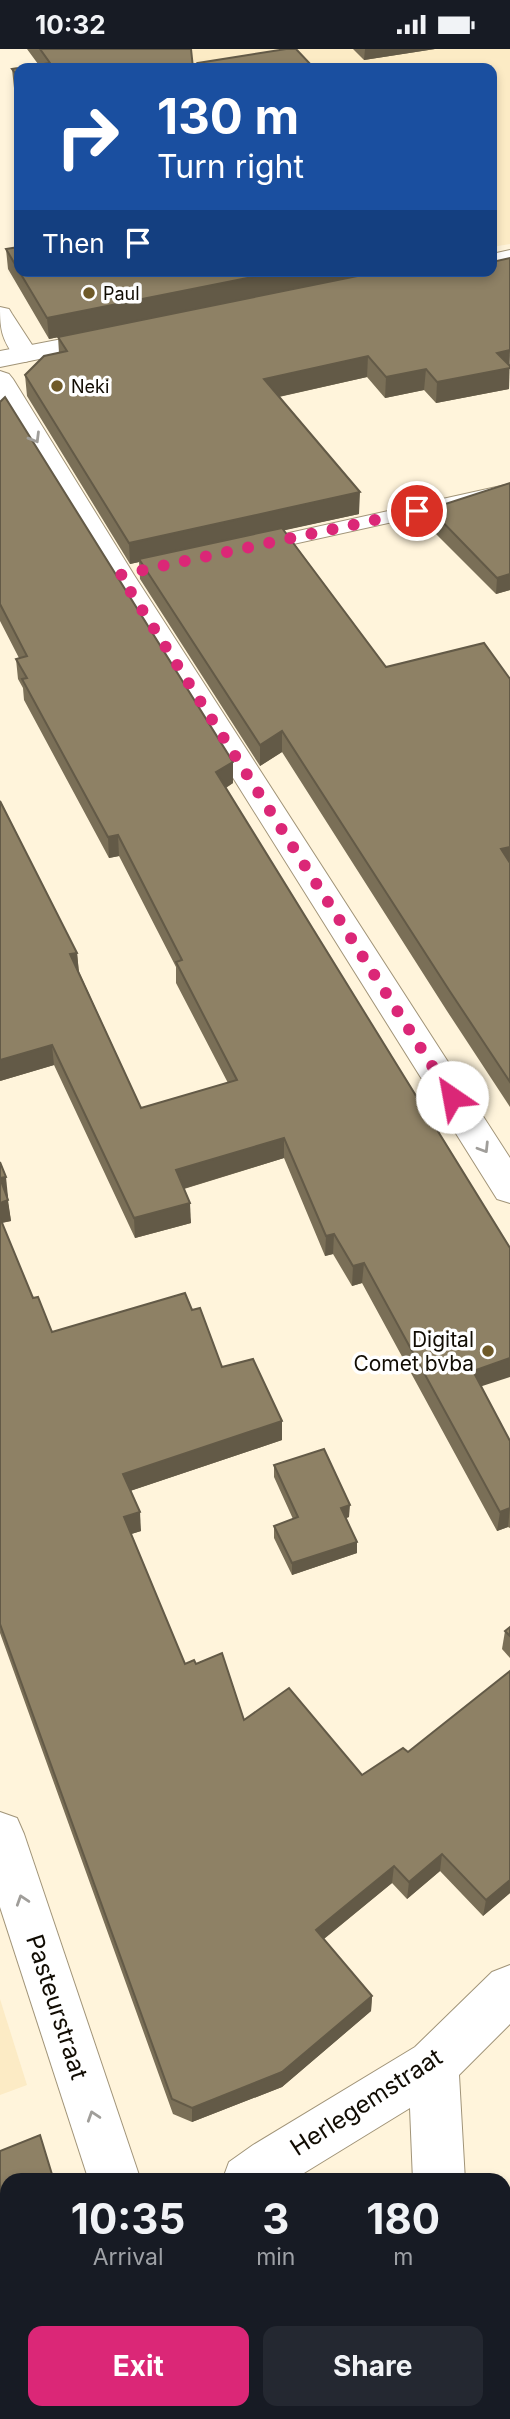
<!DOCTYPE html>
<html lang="en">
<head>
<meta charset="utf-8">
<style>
  body { margin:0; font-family:Inter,sans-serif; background:#242831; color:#f1f3f6; height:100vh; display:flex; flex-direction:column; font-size:26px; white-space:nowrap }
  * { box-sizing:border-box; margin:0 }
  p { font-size:23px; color:#9ea1a6 }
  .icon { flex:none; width:38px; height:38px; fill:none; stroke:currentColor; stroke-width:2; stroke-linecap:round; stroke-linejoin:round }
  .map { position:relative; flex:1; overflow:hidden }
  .details { position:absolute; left:0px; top:2124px; width:511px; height:247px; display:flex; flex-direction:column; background:#171b24; border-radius:21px 21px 0 0; box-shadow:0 4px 10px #0003 }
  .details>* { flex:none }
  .hud { position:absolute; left:14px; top:14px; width:483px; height:214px; border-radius:14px; box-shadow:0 4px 10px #0003; background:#1a4fa0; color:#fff; overflow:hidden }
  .pin { position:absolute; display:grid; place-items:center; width:60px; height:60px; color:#fff; margin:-30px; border:4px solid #fff; border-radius:50%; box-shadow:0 2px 7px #0007 }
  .me { position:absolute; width:77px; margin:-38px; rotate:327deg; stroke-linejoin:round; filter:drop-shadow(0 0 5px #0008) }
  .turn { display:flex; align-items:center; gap:24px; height:147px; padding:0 28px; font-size:32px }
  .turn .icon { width:91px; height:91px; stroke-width:2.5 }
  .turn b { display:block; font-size:49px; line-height:60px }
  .then { display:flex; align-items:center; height:66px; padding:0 28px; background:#0003; gap:14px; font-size:26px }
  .eta { display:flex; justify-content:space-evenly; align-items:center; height:119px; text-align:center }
  .eta b { font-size:42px; font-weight:700; line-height:49px }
  .action { display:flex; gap:14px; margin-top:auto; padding:14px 28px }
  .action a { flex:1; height:80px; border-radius:14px; background:#db2777; color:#fff; font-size:28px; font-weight:700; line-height:80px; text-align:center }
  .action a+a { background:#242831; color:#f1f3f6 }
  .status { display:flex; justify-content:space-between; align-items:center; height:49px; padding:0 35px; background:#171b24; direction:ltr }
  .status svg { height:19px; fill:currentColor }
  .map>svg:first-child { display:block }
</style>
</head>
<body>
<div class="status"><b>10:32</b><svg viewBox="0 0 49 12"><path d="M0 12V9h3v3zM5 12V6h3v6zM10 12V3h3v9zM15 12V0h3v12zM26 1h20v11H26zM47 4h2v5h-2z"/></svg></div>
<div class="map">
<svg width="510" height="2370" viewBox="0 0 510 2370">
  <rect width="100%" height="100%" fill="#fff4db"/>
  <g fill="#fcebc5">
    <polygon points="161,0 510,0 510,195 492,198 492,19 179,19"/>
    <polygon points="0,1950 27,2036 0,2046"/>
  </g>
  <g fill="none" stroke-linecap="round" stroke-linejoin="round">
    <g stroke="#a19478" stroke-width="2">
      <polygon id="lane" points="510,435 510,447 253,504 246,502 243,498 246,494 253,492"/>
    </g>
    <g stroke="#a19478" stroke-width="2">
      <g id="street">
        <path d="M 0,258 L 9,260 L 12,265 L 38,305 L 34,310 L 25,313 L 16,310 C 2,290 0,282 0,258 Z"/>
        <polygon points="0,322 9,325 13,330 134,526 510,1109 510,1154 497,1150 106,526 0,351"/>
        <polygon points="0,1763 17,1769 24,1785 141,2132 89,2132 0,1858"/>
        <polygon points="510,1916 510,1975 459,2026 465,2132 413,2132 410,2059 291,2132 222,2132 229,2113 253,2096 415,1998 492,1923"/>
        <polygon points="162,2364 218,2364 220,2370 164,2370"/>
        <polygon points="423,2364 479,2364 480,2370 424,2370"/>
      </g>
    </g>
    <g stroke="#a19478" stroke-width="2">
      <g id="secondary">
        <polygon points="510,201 510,215 492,219 492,205"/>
        <polygon points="109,281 118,284 122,289 118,294 0,318 0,302"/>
      </g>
    </g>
    <use href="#lane" fill="#fff" fill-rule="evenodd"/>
    <use href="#street" fill="#fff" fill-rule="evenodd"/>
    <use href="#secondary" fill="#fff" fill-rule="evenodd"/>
  </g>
  <g fill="#7a6f57">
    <polygon points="27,0 191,0 19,19 19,46 14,39 12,20 38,15"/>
    <polygon points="353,0 435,0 364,11"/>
    <polygon points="19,102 19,127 18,125 16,105"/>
    <polygon points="6,200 19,222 492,222 510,209 509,340 436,354 424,341 385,349 367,328 279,348 359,465 284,481 386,618 510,630 510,1058 447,962 282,703 260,717 140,530 139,513 130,515 27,347 25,326 59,304 58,288 127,274 49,290 8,220"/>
    <polygon points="0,353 233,734 226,739 481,1338 510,1392 510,1479 508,1478 497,1482 362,1234 352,1237 333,1205 325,1207 284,1109 184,1140 191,1174 135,1189 54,1016 0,1032 77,904 79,923 141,1059 228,1034 176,934 176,918 119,807 109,809 24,651 23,639 18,630 16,610 19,609 0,572"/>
    <polygon points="510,434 510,541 496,545 428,477 430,460"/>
    <polygon points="0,1113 8,1148 7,1148 11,1172 2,1174 33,1249 52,1283 192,1261 222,1318 282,1372 282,1391 130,1442 141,1482 131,1485 185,1615 196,1615 244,1671 362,1726 510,1844 483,1867 440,1822 407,1850 392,1834 324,1890 372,1947 371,1962 282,2038 192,2073 173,2065 0,1584"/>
    <polygon points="274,1416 349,1468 346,1469 357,1493 357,1504 292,1526 274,1489 274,1477 293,1470 274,1428"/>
    <polygon points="510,1578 510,1609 502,1600 505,1582"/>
  </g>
  <g fill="#635a47">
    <polygon points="365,0 435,0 364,11"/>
    <polygon points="282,222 383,222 49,290 47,269"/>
    <polygon points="510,301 509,340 436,354 437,333 497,304"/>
    <polygon points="368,307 367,328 264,351 264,330"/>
    <polygon points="426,320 424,341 385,349 386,328"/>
    <polygon points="360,443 359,465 141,513 139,510 139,513 130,515 129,494"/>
    <polygon points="510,525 510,541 496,545 497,529"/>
    <polygon points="282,682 282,703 260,717 260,696"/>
    <polygon points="233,713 233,734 217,744 216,723"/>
    <polygon points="118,786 119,807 109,809 108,788"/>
    <polygon points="510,798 510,818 501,800"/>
    <polygon points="77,904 79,925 70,905"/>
    <polygon points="52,996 54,1016 0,1032 0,1011"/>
    <polygon points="284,1089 284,1109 176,1142 176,1121"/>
    <polygon points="6,1128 8,1148 3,1149 0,1129"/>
    <polygon points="8,1151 11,1172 0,1174 0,1154"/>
    <polygon points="190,1154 191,1174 135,1189 134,1169"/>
    <polygon points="334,1185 333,1205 325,1207 326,1187"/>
    <polygon points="364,1214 362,1234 352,1237 353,1217"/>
    <polygon points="510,1309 510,1328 470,1341 473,1322"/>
    <polygon points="282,1372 282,1391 124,1444 123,1425"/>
    <polygon points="350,1456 349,1468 340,1471 341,1459"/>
    <polygon points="510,1459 508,1478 497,1482 500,1463"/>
    <polygon points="140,1463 141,1482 125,1487 124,1468"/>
    <polygon points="357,1493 357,1504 292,1526 292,1514"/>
    <polygon points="442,1805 440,1822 407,1850 409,1833"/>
    <polygon points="394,1817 392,1834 315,1897 316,1881"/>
    <polygon points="510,1831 510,1844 483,1867 486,1851"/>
    <polygon points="372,1947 371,1962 282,2038 192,2073 192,2059"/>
    <polygon points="51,2364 80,2364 66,2370 38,2370"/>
  </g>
  <g fill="#8e8165" stroke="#635a47" stroke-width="2">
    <polygon points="40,0 191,0 193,19 19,19 19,29 12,20 50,14"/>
    <polygon points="286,0 296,0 314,19 203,19 198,14"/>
    <polygon points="19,198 19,222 6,200"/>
    <polygon points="510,209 510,301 497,304 510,317 510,319 437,333 426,320 386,328 368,307 264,330 360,443 129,494 25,326 44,307 67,302 58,288 382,222 492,222 492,213"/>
    <polygon points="19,222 282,222 47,269"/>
    <polygon points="5,348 233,713 216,723 510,1199 510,1309 473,1322 510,1392 510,1459 500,1463 364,1214 353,1217 334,1185 326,1187 284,1089 176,1121 190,1154 134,1169 52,996 0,1011 0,752 77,904 70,905 141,1059 237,1031 176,913 182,911 118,786 108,788 22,630 27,629 16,610 27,607 0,555 0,353"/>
    <polygon points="510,434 510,525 497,529 430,460"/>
    <polygon points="282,479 386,618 484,594 510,630 510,798 501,800 510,814 510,1033 449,941 282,682 260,696 139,510"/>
    <polygon points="0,1113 6,1128 0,1129"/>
    <polygon points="0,1129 8,1151 0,1154"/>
    <polygon points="0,1169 33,1249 38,1248 52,1283 185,1244 192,1261 200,1259 222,1318 253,1310 282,1372 123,1425 140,1463 124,1468 185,1615 194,1611 196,1615 222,1604 244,1671 289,1639 362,1726 403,1699 408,1703 510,1622 510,1831 486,1851 442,1805 409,1833 394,1817 316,1881 372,1947 282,2023 192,2059 172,2050 0,1575"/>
    <polygon points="324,1400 350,1456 341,1459 357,1493 292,1514 274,1477 298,1468 274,1416"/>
    <polygon points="510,1578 510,1587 505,1582"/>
    <polygon points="40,2086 54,2132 7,2132 7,2364 51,2364 38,2370 0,2370 0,2102"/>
  </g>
  <defs><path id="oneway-chevron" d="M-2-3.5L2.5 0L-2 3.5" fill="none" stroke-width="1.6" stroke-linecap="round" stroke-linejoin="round" transform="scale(1.75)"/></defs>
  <g stroke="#a09e9a">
    <use href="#oneway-chevron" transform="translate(35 389) rotate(59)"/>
    <use href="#oneway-chevron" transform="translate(484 1099) rotate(58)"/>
    <use href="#oneway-chevron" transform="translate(22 1851) rotate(-108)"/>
    <use href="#oneway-chevron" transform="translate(93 2067) rotate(-108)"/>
  </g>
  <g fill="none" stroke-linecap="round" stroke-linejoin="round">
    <polyline stroke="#db2777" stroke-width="12" stroke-dasharray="0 21.6" points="417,462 120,526 452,1048"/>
  </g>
  <g fill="#6f5a29" stroke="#fff" stroke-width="2.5">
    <circle cx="89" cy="244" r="7"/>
    <circle cx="57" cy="337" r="7"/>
    <circle cx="488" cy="1302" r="7"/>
  </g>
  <g text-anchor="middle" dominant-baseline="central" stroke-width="7" stroke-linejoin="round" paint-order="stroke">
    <g font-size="18" fill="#110c03" stroke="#fff" text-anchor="start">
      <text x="103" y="244">Paul</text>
      <text x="71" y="337">Neki</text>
    </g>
    <g font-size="21" fill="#110c03" stroke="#fff" text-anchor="end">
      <text x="474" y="1290">Digital<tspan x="474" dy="24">Comet bvba</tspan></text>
    </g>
    <g font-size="24" fill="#110c03" stroke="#fff">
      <text transform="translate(57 1958) rotate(72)">Pasteurstraat</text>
      <text transform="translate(366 2053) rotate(-33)">Herlegemstraat</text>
    </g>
  </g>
</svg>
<div class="pin" style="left:417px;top:462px;background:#d93025"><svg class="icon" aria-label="arrive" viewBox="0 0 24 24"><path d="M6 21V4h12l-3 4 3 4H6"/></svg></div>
<svg class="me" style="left:452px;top:1048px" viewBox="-20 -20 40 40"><circle r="19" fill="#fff"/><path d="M0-13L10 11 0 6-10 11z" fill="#db2777"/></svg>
<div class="hud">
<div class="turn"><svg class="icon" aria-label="right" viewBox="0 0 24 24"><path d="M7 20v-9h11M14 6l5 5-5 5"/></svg><div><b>130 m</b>Turn right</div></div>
<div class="then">Then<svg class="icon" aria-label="arrive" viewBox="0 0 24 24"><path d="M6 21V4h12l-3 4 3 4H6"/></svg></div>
</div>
<section class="details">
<div class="eta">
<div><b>10:35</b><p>Arrival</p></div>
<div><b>3</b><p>min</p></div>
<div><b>180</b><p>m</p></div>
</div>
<div class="action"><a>Exit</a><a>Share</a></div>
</section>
</div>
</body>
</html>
